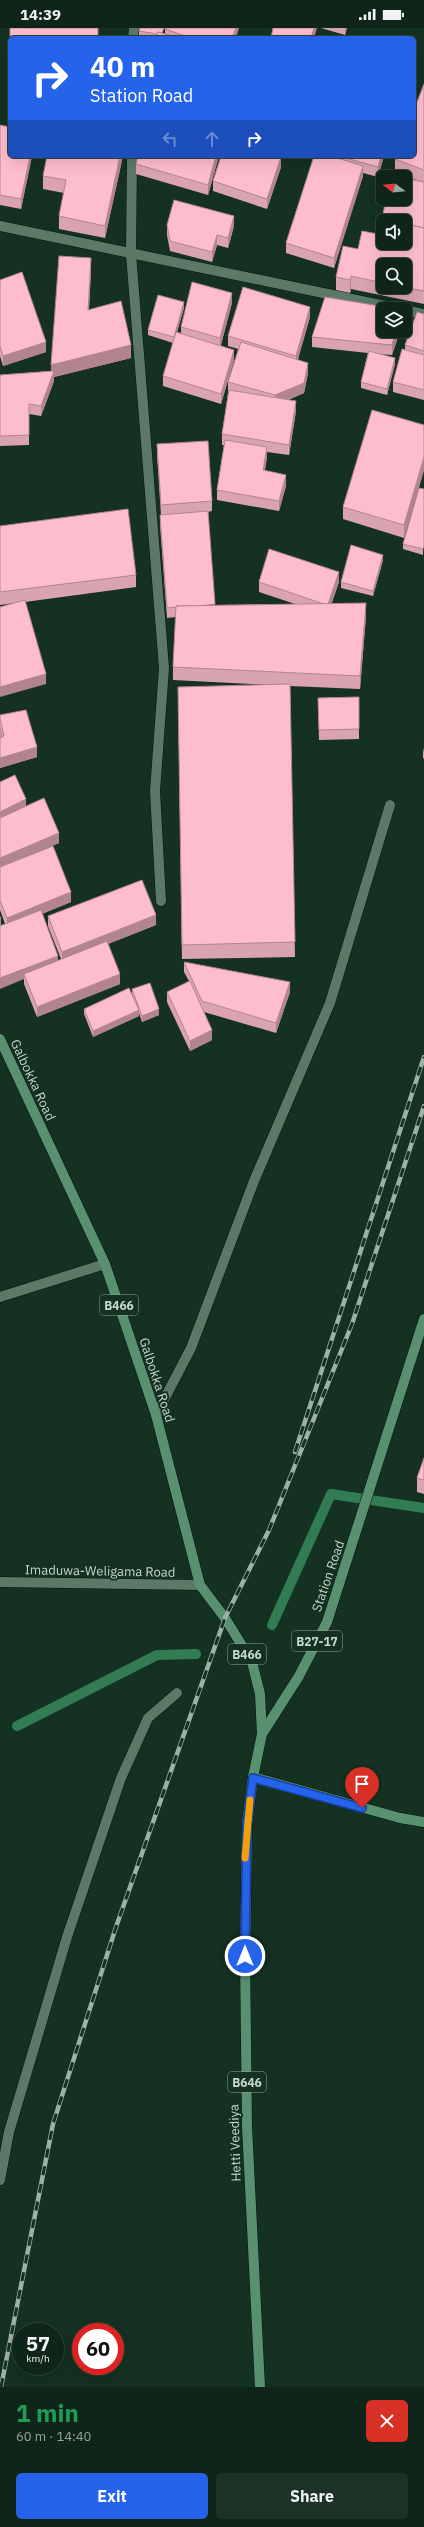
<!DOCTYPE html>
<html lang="en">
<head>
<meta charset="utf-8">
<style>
  body { margin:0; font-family:"IBM Plex Sans",sans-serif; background:#1d3126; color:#f1f3f6; height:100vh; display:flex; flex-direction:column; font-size:15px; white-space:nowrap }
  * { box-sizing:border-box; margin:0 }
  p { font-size:13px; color:#9ba5a2 }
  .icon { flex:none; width:22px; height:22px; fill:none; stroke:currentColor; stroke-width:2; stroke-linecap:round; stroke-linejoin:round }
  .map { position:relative; height:2359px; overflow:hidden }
  .panel { display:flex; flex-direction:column; background:#0f2519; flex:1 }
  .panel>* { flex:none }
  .banner { position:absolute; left:8px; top:8px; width:408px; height:122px; border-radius:6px; box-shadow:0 4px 16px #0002,0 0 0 1px #2f4238; background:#2563eb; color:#fff; overflow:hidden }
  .needle { width:26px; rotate:286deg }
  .controls { position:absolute; left:376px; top:142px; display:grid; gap:8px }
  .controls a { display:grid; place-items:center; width:36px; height:36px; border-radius:6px; background:#0f2519; box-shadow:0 4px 16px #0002,0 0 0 1px #2f4238; font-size:20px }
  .speed { position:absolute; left:12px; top:2295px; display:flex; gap:8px; font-size:20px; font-weight:700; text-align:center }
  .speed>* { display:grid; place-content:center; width:52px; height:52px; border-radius:50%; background:#0f2519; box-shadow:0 4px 16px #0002,0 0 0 1px #2f4238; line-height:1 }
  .speed small { font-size:10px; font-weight:400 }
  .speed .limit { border:6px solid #d22; background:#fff; color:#111 }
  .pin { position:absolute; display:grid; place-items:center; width:34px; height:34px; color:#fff; margin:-41px -17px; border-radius:50% 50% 50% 0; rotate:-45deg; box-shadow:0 0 4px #0007 }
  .pin .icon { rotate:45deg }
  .me { position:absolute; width:44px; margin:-22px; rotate:0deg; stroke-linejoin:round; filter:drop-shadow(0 0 3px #0008) }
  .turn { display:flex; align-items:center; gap:14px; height:84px; padding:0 16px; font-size:18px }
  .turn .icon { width:52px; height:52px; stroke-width:2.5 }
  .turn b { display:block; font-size:28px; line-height:34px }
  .lanes { display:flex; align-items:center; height:38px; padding:0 16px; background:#0003; justify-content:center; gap:20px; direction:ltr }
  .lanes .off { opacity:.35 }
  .round { display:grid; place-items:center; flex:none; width:42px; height:42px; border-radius:6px; background:#1d3126 }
  .head { display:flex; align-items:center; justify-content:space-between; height:68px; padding:0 16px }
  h1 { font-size:24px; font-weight:700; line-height:30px; color:#1e9e55 }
  .button { display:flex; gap:8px; margin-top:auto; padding:8px 16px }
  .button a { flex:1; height:46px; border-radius:6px; background:#2563eb; color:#fff; font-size:16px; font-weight:700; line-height:46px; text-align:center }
  .button a+a { background:#1d3126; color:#f1f3f6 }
  .status { display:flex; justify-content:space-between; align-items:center; height:28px; padding:0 20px; background:#0f2519; direction:ltr }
  .status svg { height:11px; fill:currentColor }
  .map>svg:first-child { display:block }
</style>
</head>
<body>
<div class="status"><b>14:39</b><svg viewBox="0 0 49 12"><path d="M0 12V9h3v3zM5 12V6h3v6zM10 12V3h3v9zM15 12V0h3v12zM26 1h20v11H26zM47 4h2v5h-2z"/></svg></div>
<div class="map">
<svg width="424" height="2359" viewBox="0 0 424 2359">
  <rect width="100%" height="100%" fill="#143121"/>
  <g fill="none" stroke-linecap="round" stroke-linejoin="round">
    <g stroke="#327c54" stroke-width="10">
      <polyline points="272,1597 331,1466 424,1480"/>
      <polyline points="17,1698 157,1627 196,1626"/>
    </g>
    <g stroke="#00180a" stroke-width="11">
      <g id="street">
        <polyline points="133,10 134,0"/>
        <polyline points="132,128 131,226 164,640 155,763 161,873"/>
        <polyline points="0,198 400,281"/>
        <polyline points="405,282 424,286"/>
        <polyline points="0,1269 105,1236"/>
        <polyline points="156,1387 191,1320 254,1153 330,975 390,777"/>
        <polyline points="0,2152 9,2104 67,1909 121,1750 148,1690 177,1665"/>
      </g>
    </g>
    <g stroke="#00180a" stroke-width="11">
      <polyline id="secondary" points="0,1554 200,1557"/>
    </g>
    <g stroke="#00180a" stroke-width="11">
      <g id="primary">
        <polyline points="0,1011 105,1236 156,1387 200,1557 225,1590 252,1634 260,1666 262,1706"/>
        <polyline points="253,1749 400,1790 424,1794"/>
        <polyline points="260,2359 247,2098 245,1928 247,1796 253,1749 262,1706 299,1648 327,1594 424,1291"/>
      </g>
    </g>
    <use href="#street" stroke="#5b7966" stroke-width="10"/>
    <use href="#secondary" stroke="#5b7966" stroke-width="10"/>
    <use href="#primary" stroke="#599070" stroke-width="10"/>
    <g stroke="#9eb1a5" stroke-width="4.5">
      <g id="rail">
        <polyline points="295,1424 424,1029"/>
        <polyline points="1,2359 53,2096 116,1899 225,1590 269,1502 352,1296 424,1078"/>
      </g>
    </g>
    <use href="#rail" stroke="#143121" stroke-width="3" stroke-dasharray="9" stroke-linecap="butt"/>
  </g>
  <g fill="#daa3b1" fill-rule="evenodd">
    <polygon points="321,0 347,0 345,7"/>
    <polygon points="165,1 237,8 243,10 148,10 139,8 139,3 165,6"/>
    <path d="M 424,56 L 424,276 L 351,261 L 350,265 L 336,262 L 336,249 L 358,221 L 378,206 L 382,191 L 386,171 L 419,153 L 395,144 L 395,131 ZM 383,237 L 405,259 L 383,259 Z"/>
    <polygon points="0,97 32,128 21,181 0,177"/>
    <polygon points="123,128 105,210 59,201 59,188 64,165 43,161 43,148"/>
    <polygon points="138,128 219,128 208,167 136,146 136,136"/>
    <polygon points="314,128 384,128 378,149 363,145 363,148 334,240 286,225 286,215"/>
    <polygon points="281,139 267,181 213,163 213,153"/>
    <polygon points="167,197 234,198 228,220 217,217 212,234 170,223 167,207"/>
    <polygon points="91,243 89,282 131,330 54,349 54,353 41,388 29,386 29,417 0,418 0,347 51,343"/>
    <polygon points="0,252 46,324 3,338 0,328"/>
    <polygon points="232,275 221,317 234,332 221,376 163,358 163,348 173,315 148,307 148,302 184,280 177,304 181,305 181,299"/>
    <polygon points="424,286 424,372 393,364 393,354 405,322 405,317"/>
    <polygon points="310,289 298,331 308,345 304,365 288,372 296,383 289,427 267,424 267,429 265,442 286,458 279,483 217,472 217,462 224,417 222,417 222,406 228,365 228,354 238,321 228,318 228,308"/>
    <polygon points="383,303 400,303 392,327 377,326 395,336 387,367 361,360 361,354 368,325 312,319 312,309"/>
    <polygon points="424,397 424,442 404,510 343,491 343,479"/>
    <polygon points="157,416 212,473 212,483 208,484 215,577 295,576 259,564 259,554 339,554 331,576 366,588 360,661 290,658 295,929 182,931 178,673 273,657 173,652 173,639 176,589 167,590 160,497 160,487 161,487 157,427"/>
    <polygon points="424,461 423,527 403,521 403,516"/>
    <polygon points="0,498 136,547 136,559 25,574 46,656 15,575 0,577"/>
    <polygon points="383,532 373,568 341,560 341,554"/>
    <polygon points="359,669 359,711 319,712 318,670"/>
    <polygon points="0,687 37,729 0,740 0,702 1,706 0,700"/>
    <polygon points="424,720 424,731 423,730 423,724"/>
    <polygon points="0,754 26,778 59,815 35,825 71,874 42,886 58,933 61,931 48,898 48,888 156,897 108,916 120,956 37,989 24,956 24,951 1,897 5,896 0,882"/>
    <polygon points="184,934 290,964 276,1005 204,984 212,1012 190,1023 167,974 167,964 189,953 184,944"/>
    <polygon points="132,961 159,987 142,994 139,985 139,988 93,1009 84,986 84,981 132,967"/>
    <polygon points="424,1430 424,1466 417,1464 417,1450"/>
  </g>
  <g fill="#b28490">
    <polygon points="236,0 239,0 236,10 232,10"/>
    <polygon points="314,0 317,0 314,10 311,10"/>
    <polygon points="345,0 347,0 345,7"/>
    <polygon points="30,128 32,128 21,181 21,171"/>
    <polygon points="120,128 123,128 105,210 105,198"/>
    <polygon points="216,128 219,128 208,167 208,157"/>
    <polygon points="381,128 384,128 378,149 378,139"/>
    <polygon points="281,129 281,139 267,181 267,171"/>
    <polygon points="363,138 363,148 334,240 334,230"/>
    <polygon points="234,188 234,198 228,220 228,210"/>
    <polygon points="217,207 217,217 212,234 212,224"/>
    <polygon points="91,230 91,243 88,295 88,282"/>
    <polygon points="351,248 351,261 350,265 350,252"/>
    <polygon points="232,265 232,275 220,320 220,310"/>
    <polygon points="184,274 184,280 174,315 174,309"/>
    <polygon points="310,279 310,289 296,338 296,328"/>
    <polygon points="396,303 400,303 392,327 392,317"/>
    <polygon points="46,314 46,324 3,338 3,328"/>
    <polygon points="131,317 131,330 54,349 54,353 41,388 41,378 51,350 51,337"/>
    <polygon points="234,322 234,332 221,376 221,366"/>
    <polygon points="395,330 395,336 387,367 387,361"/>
    <polygon points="308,335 308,345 304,365 275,377 275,367"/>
    <polygon points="296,373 296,383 289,427 289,417"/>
    <polygon points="267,419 267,429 263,452 263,442"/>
    <polygon points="424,429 424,442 404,510 404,497"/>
    <polygon points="286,447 286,458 279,483 279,473"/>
    <polygon points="383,527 383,532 373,568 373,563"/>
    <polygon points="339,544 339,554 328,587 328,577"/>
    <polygon points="366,575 366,588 360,661 360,648"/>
    <polygon points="46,646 46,656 0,669 0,659"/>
    <polygon points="37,719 37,729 0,740 0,730"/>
    <polygon points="26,771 26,782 0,794 0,784"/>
    <polygon points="59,805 59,815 0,840 0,830"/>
    <polygon points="71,864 71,874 7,900 7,890"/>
    <polygon points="156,887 156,897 62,934 62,924"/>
    <polygon points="1,888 1,898 0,899 0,889"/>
    <polygon points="58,928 58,938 24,946 24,951 0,961 0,950"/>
    <polygon points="120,946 120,956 37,989 37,979"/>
    <polygon points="290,954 290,964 276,1005 276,995"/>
    <polygon points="159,981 159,987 142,994 142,988"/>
    <polygon points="139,982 139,988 93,1009 93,1003"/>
    <polygon points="212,1002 212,1012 190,1023 190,1013"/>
  </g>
  <g fill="#febdce" stroke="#b28490">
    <polygon points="10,0 98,0 98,10 10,10 10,82"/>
    <polygon points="140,0 164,0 162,5 158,4 157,6 139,3"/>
    <polygon points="165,0 236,0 232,10 191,10 165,1"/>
    <polygon points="273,0 314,0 311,10 271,10"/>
    <polygon points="158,4 179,10 156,10"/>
    <polygon points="237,8 243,10 236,10"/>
    <polygon points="424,56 424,142 395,131 396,128 414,128 414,82"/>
    <polygon points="0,97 10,99 10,128 30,128 21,171 0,167"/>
    <polygon points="47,128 120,128 105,198 59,188 66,152 43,148"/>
    <polygon points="138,128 216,128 208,157 136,136"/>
    <polygon points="221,128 279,128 281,129 267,171 213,153"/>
    <polygon points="314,128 331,128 363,138 334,230 286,215"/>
    <polygon points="339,128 381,128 378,139"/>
    <polygon points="392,147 403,149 391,149"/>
    <polygon points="405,150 424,154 424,200 405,196 405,193 392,193 382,191 386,171 405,171"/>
    <polygon points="174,172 234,188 228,210 217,207 212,224 170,213 167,197"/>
    <polygon points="381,191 390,193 383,193 383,215 405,215 405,196 424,200 424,263 404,259 405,259 405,237 383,237 383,255 351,248 350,252 336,249 343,218 358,221 362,203 378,206"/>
    <polygon points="59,228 91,230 88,282 121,273 131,317 51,337"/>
    <polygon points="22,244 46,314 3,328 0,318 0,252"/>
    <polygon points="192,254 232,265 220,310 181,299"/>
    <polygon points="243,259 310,279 296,328 228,308"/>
    <polygon points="158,267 184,274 174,309 148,302"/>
    <polygon points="325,269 398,281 383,281 383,303 396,303 392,317 312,309"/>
    <polygon points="417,284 424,286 424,323 405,317"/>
    <polygon points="176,304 234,322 221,366 163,348"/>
    <polygon points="241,314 308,335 304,355 275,367 228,354"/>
    <polygon points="402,321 424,327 424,362 393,354"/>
    <polygon points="369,323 395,330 387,361 361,354"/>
    <polygon points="54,343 41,378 29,376 29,407 0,408 0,347"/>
    <polygon points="229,362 296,373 289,417 222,406"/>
    <polygon points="372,382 424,397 424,429 404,497 343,479"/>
    <polygon points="225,412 267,419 263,442 286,447 279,473 217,462"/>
    <polygon points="208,413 212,473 161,477 157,416"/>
    <polygon points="419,460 424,461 424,518 423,521 403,516"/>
    <polygon points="128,481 136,547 0,564 0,498"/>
    <polygon points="208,483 215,576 200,578 176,578 176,579 167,580 160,487"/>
    <polygon points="351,517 383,527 373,563 341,554"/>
    <polygon points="269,521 339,544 328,576 324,576 259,554"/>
    <polygon points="25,572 46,646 0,659 0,579"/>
    <polygon points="366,575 360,648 173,639 176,578"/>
    <polygon points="290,656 295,914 182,917 178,659"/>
    <polygon points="359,669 359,701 319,702 318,670"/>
    <polygon points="26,682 37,719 0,730 0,710 4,708 0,690 0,687"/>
    <polygon points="0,702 2,708 0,708"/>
    <polygon points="15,747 26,771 0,784 0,754"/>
    <polygon points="44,770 59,805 0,830 0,790"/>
    <polygon points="53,818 71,864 7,890 0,872 0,839"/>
    <polygon points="142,852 156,887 62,924 48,888"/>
    <polygon points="41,882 58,928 0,950 0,898"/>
    <polygon points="107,913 120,946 37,979 24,946"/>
    <polygon points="184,934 290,954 276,995 202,973"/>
    <polygon points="190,953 212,1002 190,1013 167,964"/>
    <polygon points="150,955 159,981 142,988 132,961"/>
    <polygon points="129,960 139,982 93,1003 84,981"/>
    <polygon points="424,1430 424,1452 417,1450"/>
  </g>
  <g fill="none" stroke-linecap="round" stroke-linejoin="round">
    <g stroke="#184099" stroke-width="10">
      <polyline id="route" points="245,1928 247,1796 253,1750 362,1780"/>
    </g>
    <use href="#route" stroke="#2563eb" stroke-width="7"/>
    <polyline stroke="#f59e0b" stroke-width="7" points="245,1830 250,1772"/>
  </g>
  <g text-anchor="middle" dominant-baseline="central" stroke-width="4" stroke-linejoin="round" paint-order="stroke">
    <g fill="#143121" stroke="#91a599" stroke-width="1">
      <rect x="100" y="1267" width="38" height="20" rx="3"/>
      <rect x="292" y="1603" width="50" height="20" rx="3"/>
      <rect x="228" y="1616" width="38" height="20" rx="3"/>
      <rect x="228" y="2044" width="38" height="20" rx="3"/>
    </g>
    <g font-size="12" font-weight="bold" fill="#c7d7cc">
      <text x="119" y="1277">B466</text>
      <text x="317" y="1613">B27-17</text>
      <text x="247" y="1626">B466</text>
      <text x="247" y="2054">B646</text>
    </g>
    <g font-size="13" fill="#c7d7cc" stroke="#143121">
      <text transform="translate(33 1052) rotate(65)">Galbokka Road</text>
      <text transform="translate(157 1352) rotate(72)">Galbokka Road</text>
      <text transform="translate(100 1543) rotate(1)">Imaduwa-Weligama Road</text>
      <text transform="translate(328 1548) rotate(-71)">Station Road</text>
      <text transform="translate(235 2115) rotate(-92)">Hetti Veediya</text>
    </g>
  </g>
</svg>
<div class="controls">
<a><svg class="needle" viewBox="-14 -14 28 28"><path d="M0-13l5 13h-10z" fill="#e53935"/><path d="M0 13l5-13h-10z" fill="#9ba5a2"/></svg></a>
<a><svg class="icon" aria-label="sound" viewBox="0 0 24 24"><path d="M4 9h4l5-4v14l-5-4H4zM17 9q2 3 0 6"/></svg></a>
<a><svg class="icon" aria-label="search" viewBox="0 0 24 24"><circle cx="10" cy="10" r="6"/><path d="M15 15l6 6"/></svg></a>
<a><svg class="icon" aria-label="layers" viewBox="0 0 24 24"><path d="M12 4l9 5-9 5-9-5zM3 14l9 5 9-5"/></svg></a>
</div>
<div class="speed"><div>57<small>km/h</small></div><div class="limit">60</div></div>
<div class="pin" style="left:362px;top:1780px;background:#d93025"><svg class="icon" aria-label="arrive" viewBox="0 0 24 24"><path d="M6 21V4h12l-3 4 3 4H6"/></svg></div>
<svg class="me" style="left:245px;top:1928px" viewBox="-20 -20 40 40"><circle r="17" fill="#2563eb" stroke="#fff" stroke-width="3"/><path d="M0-11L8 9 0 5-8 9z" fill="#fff"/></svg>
<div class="banner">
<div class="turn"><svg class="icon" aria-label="right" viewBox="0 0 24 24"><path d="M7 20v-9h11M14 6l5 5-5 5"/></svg><div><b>40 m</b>Station Road</div></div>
<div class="lanes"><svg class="icon off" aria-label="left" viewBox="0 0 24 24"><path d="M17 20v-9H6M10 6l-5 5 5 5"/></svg><svg class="icon off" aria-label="ahead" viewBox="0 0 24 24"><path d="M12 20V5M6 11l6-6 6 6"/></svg><svg class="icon" aria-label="right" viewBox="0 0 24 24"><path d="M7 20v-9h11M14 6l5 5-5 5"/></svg></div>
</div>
</div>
<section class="panel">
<div class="head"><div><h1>1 min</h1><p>60 m · 14:40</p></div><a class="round" style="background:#d93025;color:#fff"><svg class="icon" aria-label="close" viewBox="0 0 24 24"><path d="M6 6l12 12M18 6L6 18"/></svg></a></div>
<div class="button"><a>Exit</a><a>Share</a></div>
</section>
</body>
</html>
